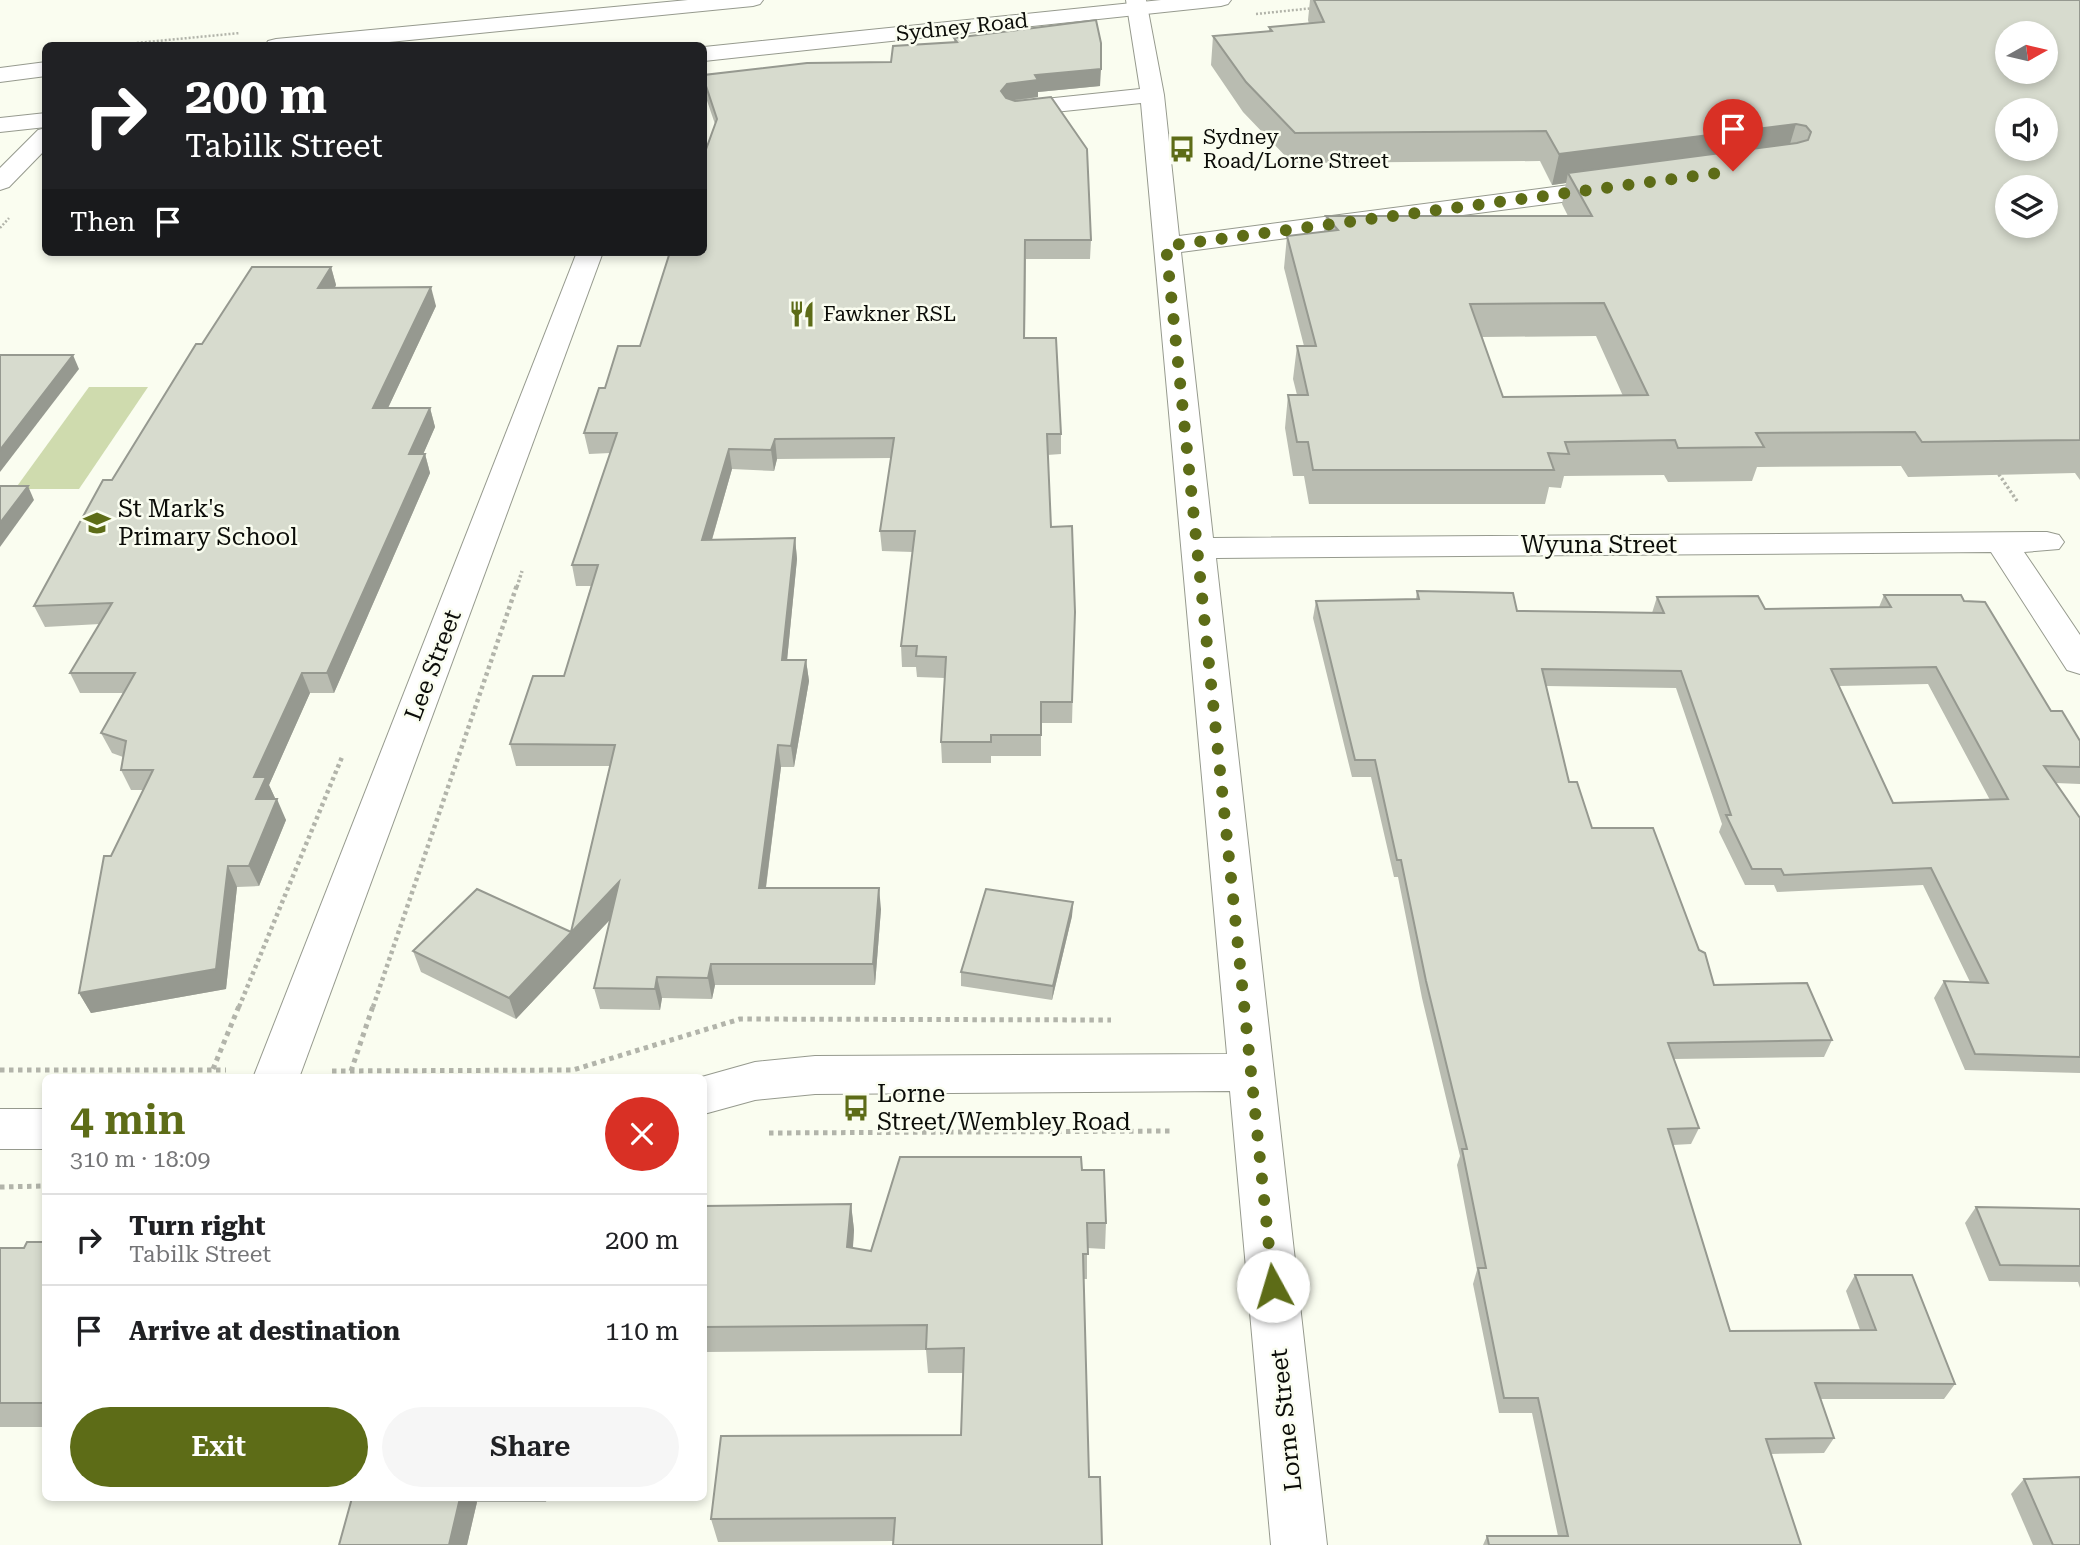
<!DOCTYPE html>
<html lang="en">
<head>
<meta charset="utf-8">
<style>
  body { margin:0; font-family:"Roboto Serif",serif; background:#f6f6f6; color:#202124; height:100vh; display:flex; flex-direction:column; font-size:26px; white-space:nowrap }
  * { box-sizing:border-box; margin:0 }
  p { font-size:23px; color:#757577 }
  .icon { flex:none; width:38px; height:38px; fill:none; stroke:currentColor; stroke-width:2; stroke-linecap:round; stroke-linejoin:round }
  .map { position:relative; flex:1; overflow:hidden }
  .drawer { position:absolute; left:42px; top:1074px; width:665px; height:427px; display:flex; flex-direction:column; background:#fff; border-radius:10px; box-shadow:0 4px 10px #0003 }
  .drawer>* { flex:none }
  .hud { position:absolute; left:42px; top:42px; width:665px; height:214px; border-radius:10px; box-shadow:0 4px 10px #0003; background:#202124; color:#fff; overflow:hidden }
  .needle { width:46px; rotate:82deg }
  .buttons { position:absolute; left:1995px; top:21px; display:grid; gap:14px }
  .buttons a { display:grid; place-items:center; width:63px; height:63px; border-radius:50%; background:#fff; box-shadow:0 4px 10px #0003; font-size:35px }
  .pin { position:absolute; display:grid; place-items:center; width:60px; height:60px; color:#fff; margin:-72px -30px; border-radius:50% 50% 50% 0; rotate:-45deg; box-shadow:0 0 7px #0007 }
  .pin .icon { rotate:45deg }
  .me { position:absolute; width:77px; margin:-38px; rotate:354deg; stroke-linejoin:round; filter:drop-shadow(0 0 5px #0008) }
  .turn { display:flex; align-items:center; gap:24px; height:147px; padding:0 28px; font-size:32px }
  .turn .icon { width:91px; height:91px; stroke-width:2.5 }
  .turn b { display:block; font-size:49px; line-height:60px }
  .then { display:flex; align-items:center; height:66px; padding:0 28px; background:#0003; gap:14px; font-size:26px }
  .round { display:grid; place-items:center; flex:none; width:74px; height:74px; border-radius:37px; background:#f6f6f6 }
  .summary { display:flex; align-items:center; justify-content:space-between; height:119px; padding:0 28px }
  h1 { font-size:42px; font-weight:600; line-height:52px; color:#5d6c17 }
  .button { display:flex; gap:14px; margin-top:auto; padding:14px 28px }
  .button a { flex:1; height:80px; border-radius:42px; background:#5d6c17; color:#fff; font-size:28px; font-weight:600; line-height:80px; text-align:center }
  .button a+a { background:#f6f6f6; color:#202124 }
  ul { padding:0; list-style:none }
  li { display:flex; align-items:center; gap:21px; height:91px; padding:0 28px; border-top:2px solid #e0e0e0 }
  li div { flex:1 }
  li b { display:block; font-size:26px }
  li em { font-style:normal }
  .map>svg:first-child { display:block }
</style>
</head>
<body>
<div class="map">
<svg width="2080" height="1545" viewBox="0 0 2080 1545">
  <rect width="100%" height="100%" fill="#fafdf0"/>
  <polygon fill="#cfdbae" points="89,387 148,387 79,489 15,489"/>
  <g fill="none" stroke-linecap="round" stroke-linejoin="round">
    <g stroke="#969a8e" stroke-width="2">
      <g id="minor">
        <polygon points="1126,0 1146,0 1164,95 1179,236 1615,179 1624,182 1628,187 1624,192 1615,195 1181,252 1213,538 2047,532 2059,535 2064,542 2059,549 2024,552 2080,635 2080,674 2067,670 1991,552 1216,558 1327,1545 1271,1545 1230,1091 815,1094 755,1100 704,1114 704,1078 698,1078 755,1062 815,1056 1227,1054 1141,103 1016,116 1008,114 1004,109 1008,104 1016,102 1140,89"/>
        <polygon points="46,128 46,149 9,187 0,190 0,168 38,130"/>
        <polygon points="577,252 603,252 299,1078 253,1078"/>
        <rect x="0" y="1109" width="46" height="40"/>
      </g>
    </g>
    <g stroke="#969a8e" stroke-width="2">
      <g id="highway">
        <polygon points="688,0 763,0 760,4 753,6 349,46 265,46 268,41 276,39"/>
        <polygon points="1161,0 1231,0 1228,4 1221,6 704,61 704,47"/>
        <polygon points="46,62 46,76 0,82 0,68"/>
        <polygon points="46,113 46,127 0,132 0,118"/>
      </g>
    </g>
    <g stroke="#b2b4aa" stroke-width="2.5" stroke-dasharray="2 2" stroke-linecap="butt">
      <polyline points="1256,14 1314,8"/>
      <polyline points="105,46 240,33"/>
      <polyline points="0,228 9,218"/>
    </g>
    <g stroke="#b2b4aa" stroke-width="3.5" stroke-dasharray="2.5 2.5" stroke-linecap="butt">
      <polyline points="1996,470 2017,501"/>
      <polyline points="517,587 522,571"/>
    </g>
    <g stroke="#b2b4aa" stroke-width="4.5" stroke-dasharray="3.5 3.5" stroke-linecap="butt">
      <polyline points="239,1007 342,757"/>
      <polyline points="373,1007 517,585"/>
    </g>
    <g stroke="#b2b4aa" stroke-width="5" stroke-dasharray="4.5 4.5" stroke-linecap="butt">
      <polyline points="213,1069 239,1006"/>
      <polyline points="0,1070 226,1070"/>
      <polyline points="332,1071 573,1070 740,1019 1111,1020"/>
      <polyline points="351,1071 373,1006"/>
      <polyline points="769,1133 1172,1131"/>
      <polyline points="0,1187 46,1186"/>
    </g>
    <use href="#minor" fill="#fff" fill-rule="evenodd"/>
    <use href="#highway" fill="#fff" fill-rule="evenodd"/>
  </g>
  <g fill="#b9bcb1" fill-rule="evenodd">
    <path d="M 1310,0 L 2080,0 L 2080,480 L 2075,473 L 1908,477 L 1901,466 L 1757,467 L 1752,481 L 1668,482 L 1664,475 L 1564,476 L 1561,488 L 1549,487 L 1545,504 L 1309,504 L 1304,476 L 1293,476 L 1285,428 L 1288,395 L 1297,395 L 1293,379 L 1297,346 L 1304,346 L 1284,268 L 1287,236 L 1324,232 L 1326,216 L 1568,216 L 1562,204 L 1566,183 L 1552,185 L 1540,161 L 1292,163 L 1243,112 L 1211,65 L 1213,36 L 1269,32 L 1269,27 L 1309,24 L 1308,20 ZM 1596,336 L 1623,396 L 1503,397 L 1482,337 Z"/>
    <polygon points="954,38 1100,86 1038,92 1038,97 1014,101 1091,240 1090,259 1026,259 1025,338 1061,434 1061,454 1047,455 1051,527 1075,612 1072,723 1041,723 1041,756 991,756 991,763 942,763 941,742 945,678 917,677 916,667 902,667 901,646 913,552 882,551 880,531 891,458 777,459 774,471 732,469 712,540 795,538 797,559 787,660 806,660 809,681 794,767 781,767 766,888 881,909 875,985 715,985 712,999 662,998 660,1010 600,1009 594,988 611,918 516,1019 421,972 413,951 571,932 610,766 516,766 510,744 564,676 591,586 576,586 572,565 610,453 589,454 584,433 605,388 640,346 715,124 704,92 704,75 891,62 954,42"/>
    <polygon points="331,267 336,285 335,288 436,306 388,408 430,408 435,427 423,454 425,454 430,473 334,693 310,693 269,785 275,798 274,799 286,820 259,886 237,887 226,989 91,1013 79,993 111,856 143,790 131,790 121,770 123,757 112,753 101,733 123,693 80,693 70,673 100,624 45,627 34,606 112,480 202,344"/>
    <path d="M 1417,591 L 1517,611 L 1652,613 L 1657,597 L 1765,609 L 1879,607 L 1884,595 L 1964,601 L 2051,711 L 2080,741 L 2080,784 L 2056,783 L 2080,818 L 2080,1073 L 1965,1070 L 1934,998 L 1944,981 L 1970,982 L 1923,885 L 1777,892 L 1774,885 L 1745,885 L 1719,832 L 1722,824 L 1676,688 L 1546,686 L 1569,782 L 1592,828 L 1699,950 L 1714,985 L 1832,1040 L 1824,1057 L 1674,1059 L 1699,1128 L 1691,1144 L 1673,1145 L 1730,1331 L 1860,1330 L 1846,1291 L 1855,1275 L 1955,1384 L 1944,1399 L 1820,1399 L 1834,1438 L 1824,1453 L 1771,1454 L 1801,1545 L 1483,1545 L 1487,1536 L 1558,1536 L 1532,1413 L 1499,1413 L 1473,1284 L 1477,1270 L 1457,1165 L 1460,1156 L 1422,998 L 1398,877 L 1394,877 L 1371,777 L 1352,777 L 1313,618 L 1316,601 L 1416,599 ZM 1928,684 L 1990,800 L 1893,803 L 1839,686 Z"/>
    <polygon points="1073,902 1072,916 1052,1000 961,986 961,972"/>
    <polygon points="1082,1170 1106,1223 1105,1249 1087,1248 1087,1279 1084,1279 893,1541 718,1542 711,1519 961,1435 963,1373 928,1373 926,1350 704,1352 704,1206 851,1204 854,1230 853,1248 871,1251"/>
    <polygon points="1976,1207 2080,1209 2080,1288 2078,1282 1989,1281 1965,1223"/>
    <polygon points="46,1242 46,1427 0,1427 0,1248 24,1248"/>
    <polygon points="2024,1479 2080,1545 2033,1545 2011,1494"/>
    <polygon points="352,1498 547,1498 546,1502 477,1502 467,1545 339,1545"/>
  </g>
  <g fill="#969990">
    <polygon points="1101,69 1100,86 1038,92 1038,97 1007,101 1001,91 1007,84 1035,75"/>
    <polygon points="1796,124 1787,154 1568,173 1566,183 1552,185 1559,154"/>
    <polygon points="331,267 336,285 324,306 318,288"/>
    <polygon points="431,287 436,306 379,427 373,408"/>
    <polygon points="73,355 79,369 0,472 0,450"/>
    <polygon points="430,408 435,427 415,473 409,454"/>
    <polygon points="775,439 777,459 774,471 771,450"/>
    <polygon points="729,449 732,469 706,560 702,540"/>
    <polygon points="425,454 430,473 334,693 327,673"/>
    <polygon points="28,486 34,500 0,547 0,523"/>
    <polygon points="795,538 797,559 785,681 782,660"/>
    <polygon points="806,660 809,681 794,767 791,746"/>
    <polygon points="302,673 310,693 269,785 275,798 265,820 256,799 254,777"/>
    <polygon points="778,745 781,767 763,909 759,888"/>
    <polygon points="277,799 286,820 259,886 249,866"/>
    <polygon points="228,866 237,887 226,989 91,1013 79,993"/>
    <polygon points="619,882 625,904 516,1019 509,998"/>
    <polygon points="879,888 881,909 875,985 873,964"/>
    <polygon points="1073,902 1072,916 1052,1000 1053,986"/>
    <polygon points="711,964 715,985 712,999 708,978"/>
    <polygon points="657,977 662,998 660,1010 655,989"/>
    <polygon points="851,1204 854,1230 851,1272 847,1247"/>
    <polygon points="460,1498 475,1498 477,1502 467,1545 449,1545"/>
  </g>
  <g fill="#d7dbce" stroke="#969990" stroke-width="2" fill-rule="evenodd">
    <path d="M 1314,0 L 2080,0 L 2080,440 L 1922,442 L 1915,432 L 1756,433 L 1764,447 L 1678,448 L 1675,440 L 1565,442 L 1569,454 L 1548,453 L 1554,470 L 1313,470 L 1308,442 L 1297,442 L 1288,395 L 1308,395 L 1297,346 L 1316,346 L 1287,236 L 1338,230 L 1326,216 L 1592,216 L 1568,173 L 1797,143 L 1808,140 L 1811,132 L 1806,126 L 1796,124 L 1559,154 L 1546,131 L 1295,133 L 1246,82 L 1213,36 L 1272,31 L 1269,27 L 1324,22 ZM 2007,33 L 2046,33 L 2046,72 L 2007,72 ZM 2007,110 L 2046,110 L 2046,149 L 2007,149 ZM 2007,187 L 2046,187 L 2046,226 L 2007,226 ZM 1604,303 L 1648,395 L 1503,397 L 1470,304 Z"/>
    <polygon points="1096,20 1101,43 1101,69 1035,75 1038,80 1007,84 1001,91 1006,98 1015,101 1051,97 1087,149 1091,240 1025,240 1024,338 1056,338 1061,434 1047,434 1051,527 1072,526 1075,612 1072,702 1041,702 1041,735 991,735 991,742 941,742 946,657 916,656 917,646 901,646 915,531 880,531 894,438 775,439 771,450 729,449 702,540 795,538 782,660 806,660 791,746 778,745 759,888 879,888 873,964 711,964 708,978 657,977 655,989 594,988 619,882 509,998 413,951 477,889 571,932 615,745 510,744 533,676 564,676 598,565 572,565 617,433 584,433 599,388 605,388 618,346 640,346 670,252 704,252 704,155 717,119 704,80 704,75 807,63 891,62 893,46 957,42 954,38"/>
    <polygon points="252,267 331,267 318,288 431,287 373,408 430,408 409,454 425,454 327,673 302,673 254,777 266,777 256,799 277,799 249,866 228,866 216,969 79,993 104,856 111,856 153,770 121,770 126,741 101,733 135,673 70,673 112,603 34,606 103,480 112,480 196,344 202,344"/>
    <polygon points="0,355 73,355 0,450"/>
    <polygon points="0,486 28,486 0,523"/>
    <path d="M 1417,591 L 1513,593 L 1517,611 L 1664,613 L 1657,597 L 1758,596 L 1765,609 L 1891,607 L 1884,595 L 1961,595 L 1964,601 L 1985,602 L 2051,711 L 2062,711 L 2080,741 L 2080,767 L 2044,766 L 2080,818 L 2080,1057 L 1975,1054 L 1944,981 L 1988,983 L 1931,868 L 1784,875 L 1781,869 L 1752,869 L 1726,815 L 1731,815 L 1681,671 L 1542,669 L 1569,782 L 1577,782 L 1592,828 L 1653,828 L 1699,950 L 1705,953 L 1714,985 L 1807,983 L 1832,1040 L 1668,1043 L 1699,1128 L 1668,1129 L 1730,1331 L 1876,1330 L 1855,1275 L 1912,1275 L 1955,1384 L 1815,1383 L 1834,1438 L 1766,1439 L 1801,1545 L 1489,1545 L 1487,1536 L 1568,1536 L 1538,1398 L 1504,1398 L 1478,1268 L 1486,1268 L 1462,1149 L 1467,1149 L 1426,981 L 1401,860 L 1397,860 L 1375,760 L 1355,760 L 1316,601 L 1419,599 ZM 1936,667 L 2008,799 L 1893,803 L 1831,669 Z"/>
    <polygon points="986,889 1073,902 1053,986 961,972"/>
    <polygon points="900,1157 1081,1157 1082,1170 1104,1170 1106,1223 1087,1223 1088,1254 1083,1254 1089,1477 1100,1477 1102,1545 893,1545 895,1518 711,1519 721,1436 961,1435 964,1348 926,1349 927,1325 704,1327 704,1206 851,1204 847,1247 871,1251"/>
    <polygon points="1976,1207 2080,1209 2080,1266 2000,1265"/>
    <polygon points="27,1242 46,1242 46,1403 0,1403 0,1248 24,1248"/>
    <polygon points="2080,1477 2080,1545 2053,1545 2024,1479"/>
    <polygon points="352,1498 460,1498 449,1545 339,1545"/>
  </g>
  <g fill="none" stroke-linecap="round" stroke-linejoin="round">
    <polyline stroke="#5d6c17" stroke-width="12" stroke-dasharray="0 21.6" points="1273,1286 1166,246 1733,171"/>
  </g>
  <defs>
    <g id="bus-bare" transform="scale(2.1)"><path d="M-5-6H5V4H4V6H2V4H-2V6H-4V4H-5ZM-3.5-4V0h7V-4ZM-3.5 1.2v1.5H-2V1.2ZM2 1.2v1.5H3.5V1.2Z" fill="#5d6c17" stroke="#fafdf0" stroke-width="2.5" paint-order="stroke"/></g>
    <g id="restaurant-bare" transform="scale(2.1)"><path d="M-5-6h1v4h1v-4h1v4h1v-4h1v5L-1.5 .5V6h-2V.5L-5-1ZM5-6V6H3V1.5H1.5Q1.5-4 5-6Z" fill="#5d6c17" stroke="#fafdf0" stroke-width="2.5" paint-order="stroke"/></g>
    <g id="school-bare" transform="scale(2.1)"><path d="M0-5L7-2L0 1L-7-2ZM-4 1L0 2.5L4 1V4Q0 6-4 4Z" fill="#5d6c17" stroke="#fafdf0" stroke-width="2.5" paint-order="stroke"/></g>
  </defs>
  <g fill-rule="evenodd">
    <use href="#bus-bare" x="1182" y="149"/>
    <use href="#restaurant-bare" x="802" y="314"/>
    <use href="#school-bare" x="97" y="523"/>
    <use href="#bus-bare" x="856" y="1108"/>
  </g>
  <g text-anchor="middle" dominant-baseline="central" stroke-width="5" stroke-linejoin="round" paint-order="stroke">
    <g font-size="21" fill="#0b0c08" stroke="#fafdf0">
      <text transform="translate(962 27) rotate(-6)">Sydney Road</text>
    </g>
    <g font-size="21" fill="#0b0c08" stroke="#fafdf0" text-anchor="start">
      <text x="1203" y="137">Sydney<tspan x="1203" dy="24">Road/Lorne Street</tspan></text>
      <text x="823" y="314">Fawkner RSL</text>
    </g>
    <g font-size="24" fill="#0b0c08" stroke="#fafdf0" text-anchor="start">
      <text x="118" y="509">St Mark's<tspan x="118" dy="28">Primary School</tspan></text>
      <text x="877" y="1094">Lorne<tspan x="877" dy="28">Street/Wembley Road</tspan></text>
    </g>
    <g font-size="24" fill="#0b0c08" stroke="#fafdf0">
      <text x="1599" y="545">Wyuna Street</text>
      <text transform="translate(433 665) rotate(-69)">Lee Street</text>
      <text transform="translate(1286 1420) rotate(-96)">Lorne Street</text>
    </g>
  </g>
</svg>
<div class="buttons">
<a><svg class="needle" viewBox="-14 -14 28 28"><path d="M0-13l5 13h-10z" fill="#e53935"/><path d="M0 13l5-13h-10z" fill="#757577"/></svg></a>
<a><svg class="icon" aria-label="sound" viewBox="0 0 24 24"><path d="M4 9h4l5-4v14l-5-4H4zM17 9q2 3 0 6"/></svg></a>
<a><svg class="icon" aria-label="layers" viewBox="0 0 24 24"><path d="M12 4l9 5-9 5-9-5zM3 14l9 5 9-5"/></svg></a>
</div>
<div class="pin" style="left:1733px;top:171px;background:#d93025"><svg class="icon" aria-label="arrive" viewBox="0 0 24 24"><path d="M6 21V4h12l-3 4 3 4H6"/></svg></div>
<svg class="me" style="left:1273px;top:1286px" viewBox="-20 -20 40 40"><circle r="19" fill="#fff"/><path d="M0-13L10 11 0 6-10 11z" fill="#5d6c17"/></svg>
<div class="hud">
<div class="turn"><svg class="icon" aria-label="right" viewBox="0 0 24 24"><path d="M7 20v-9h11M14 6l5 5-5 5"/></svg><div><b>200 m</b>Tabilk Street</div></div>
<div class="then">Then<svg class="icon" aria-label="arrive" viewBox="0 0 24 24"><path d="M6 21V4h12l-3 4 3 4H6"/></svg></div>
</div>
<section class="drawer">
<div class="summary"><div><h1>4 min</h1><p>310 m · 18:09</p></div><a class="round" style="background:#d93025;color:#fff"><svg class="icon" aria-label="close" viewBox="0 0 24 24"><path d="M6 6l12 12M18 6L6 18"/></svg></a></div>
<ul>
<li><svg class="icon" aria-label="right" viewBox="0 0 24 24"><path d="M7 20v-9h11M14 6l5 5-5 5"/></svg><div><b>Turn right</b><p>Tabilk Street</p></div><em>200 m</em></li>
<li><svg class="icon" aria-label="arrive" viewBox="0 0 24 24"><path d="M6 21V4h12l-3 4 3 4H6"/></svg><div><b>Arrive at destination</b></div><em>110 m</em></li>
</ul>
<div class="button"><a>Exit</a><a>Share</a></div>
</section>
</div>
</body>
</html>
